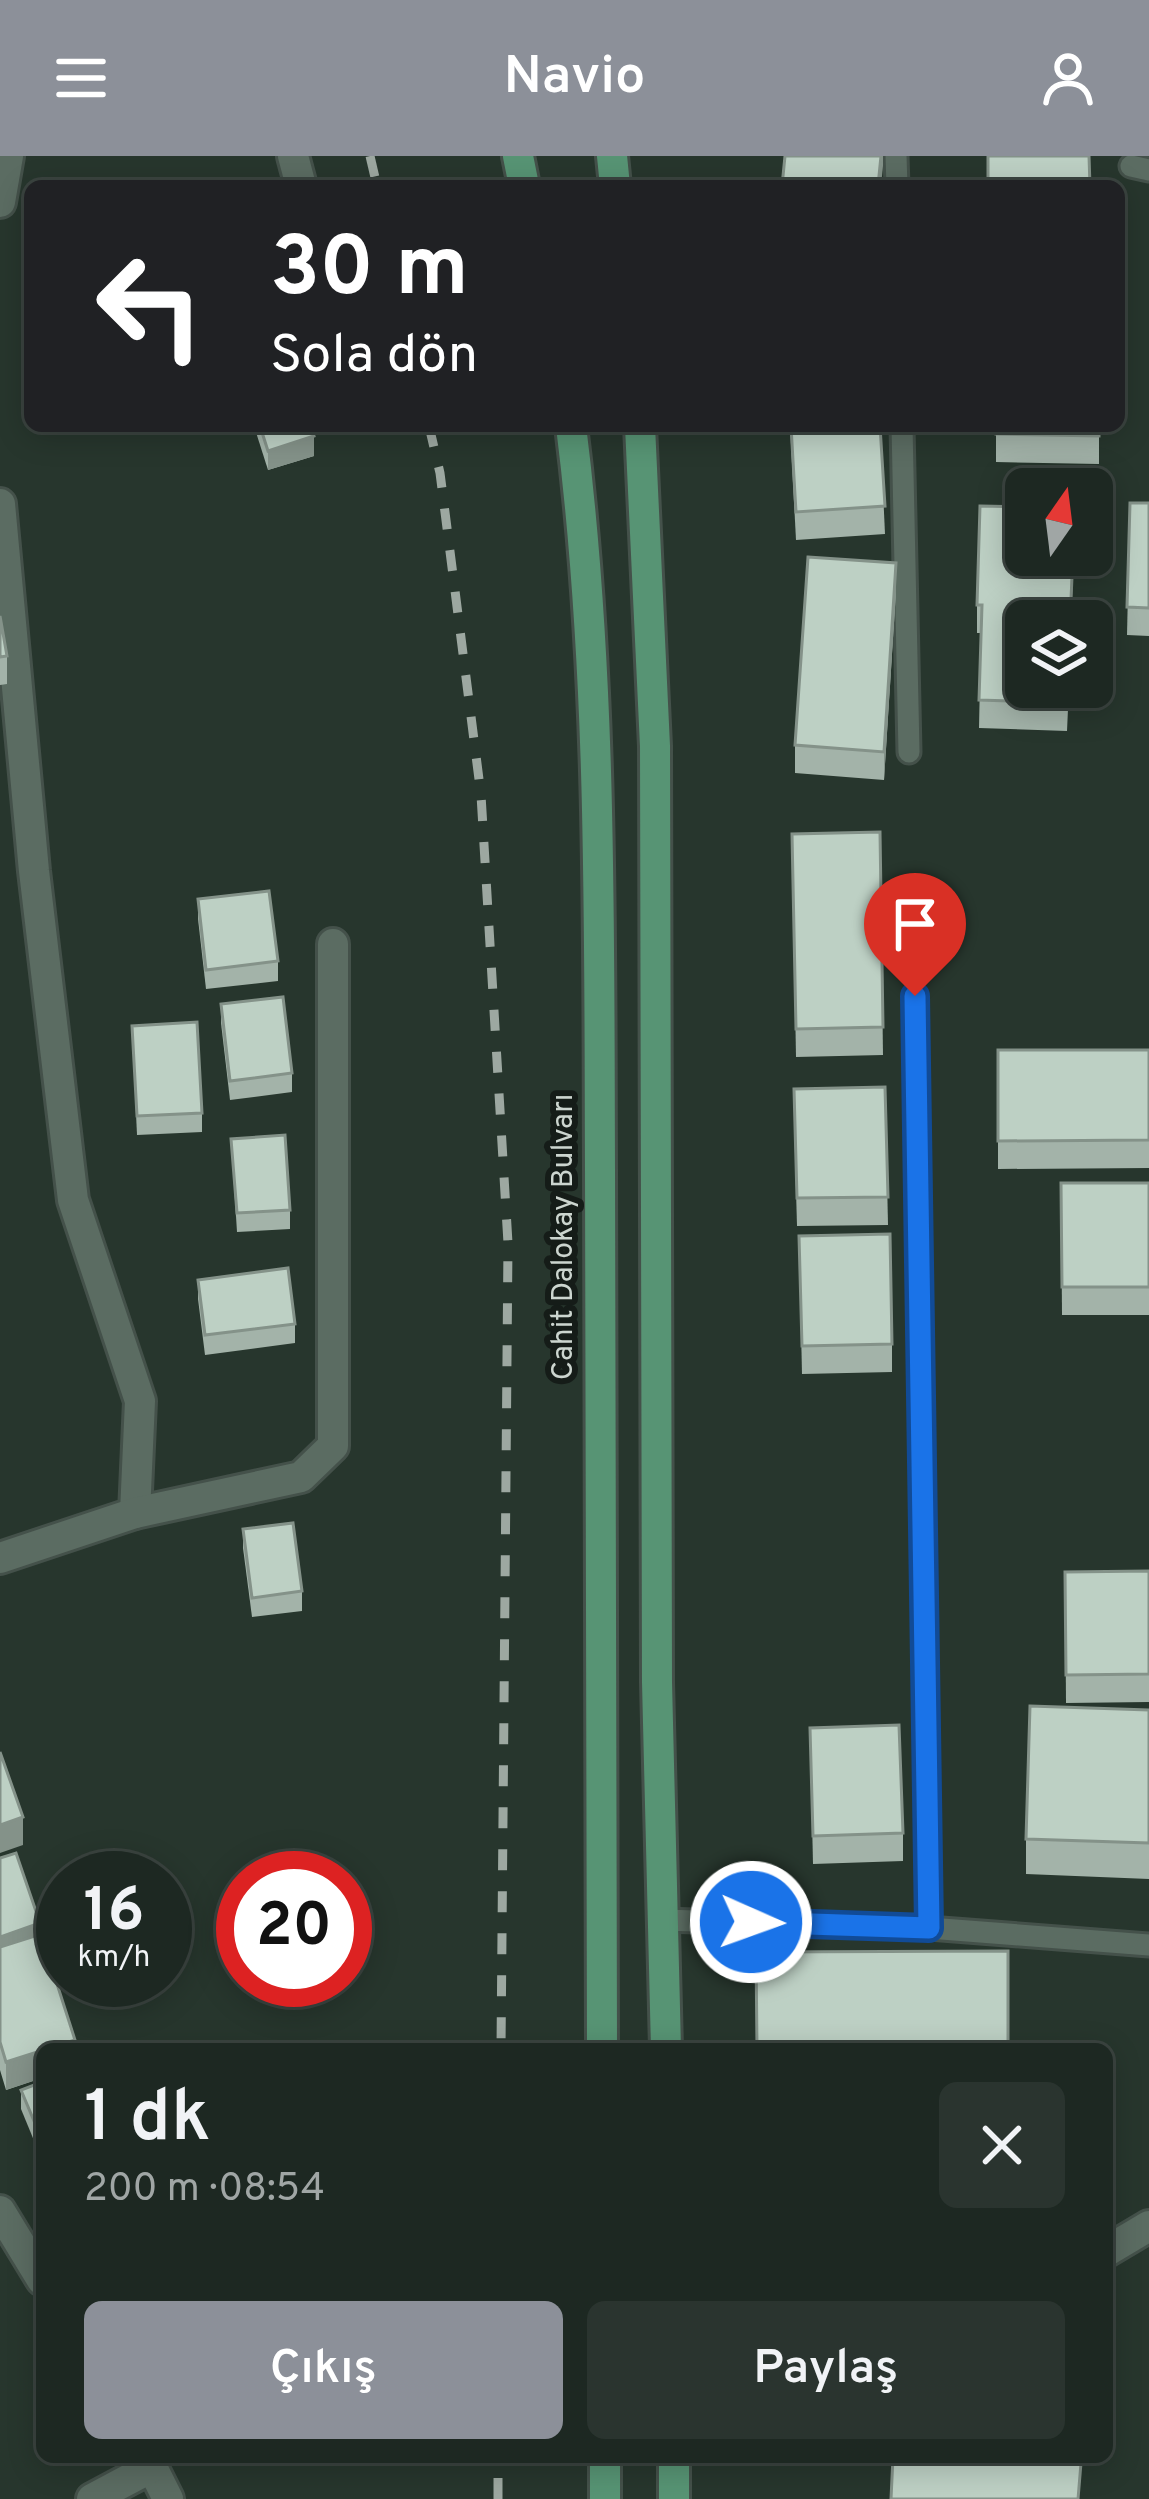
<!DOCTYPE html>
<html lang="tr">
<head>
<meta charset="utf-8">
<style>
  body { margin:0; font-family:Overpass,sans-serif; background:#2a342f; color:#f1f3f6; height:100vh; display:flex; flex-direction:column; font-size:45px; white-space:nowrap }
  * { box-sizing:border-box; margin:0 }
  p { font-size:39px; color:#a0a6a5 }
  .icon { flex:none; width:66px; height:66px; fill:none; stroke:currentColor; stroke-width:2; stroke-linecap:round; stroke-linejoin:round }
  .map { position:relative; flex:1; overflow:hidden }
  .side { position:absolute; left:36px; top:1887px; width:1077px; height:420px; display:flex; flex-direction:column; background:#1d2822; border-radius:18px; box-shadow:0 6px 30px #0003,0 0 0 3px #3b4440 }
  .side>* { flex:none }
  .banner { position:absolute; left:24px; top:24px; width:1101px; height:252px; border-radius:18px; box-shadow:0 6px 30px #0003,0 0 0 3px #3b4440; background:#202124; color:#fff; overflow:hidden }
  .needle { width:78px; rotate:14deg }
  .fabs { position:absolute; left:1005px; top:312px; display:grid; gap:24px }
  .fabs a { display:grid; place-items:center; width:108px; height:108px; border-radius:18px; background:#1d2822; box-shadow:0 6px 30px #0003,0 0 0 3px #3b4440; font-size:60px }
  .speed { position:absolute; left:36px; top:1695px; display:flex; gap:24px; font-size:60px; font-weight:700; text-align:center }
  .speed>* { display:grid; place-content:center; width:156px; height:156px; border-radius:50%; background:#1d2822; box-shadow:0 6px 30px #0003,0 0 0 3px #3b4440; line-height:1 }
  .speed small { font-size:30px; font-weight:400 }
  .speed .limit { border:18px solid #d22; background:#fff; color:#111 }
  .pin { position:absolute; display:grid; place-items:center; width:102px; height:102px; color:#fff; margin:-123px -51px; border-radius:50% 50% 50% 0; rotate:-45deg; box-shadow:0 0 12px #0007 }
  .pin .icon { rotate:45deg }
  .me { position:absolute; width:132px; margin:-66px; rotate:92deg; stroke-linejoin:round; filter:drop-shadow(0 0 9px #0008) }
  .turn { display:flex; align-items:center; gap:42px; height:252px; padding:0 48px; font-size:54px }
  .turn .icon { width:156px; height:156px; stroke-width:2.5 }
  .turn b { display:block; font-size:84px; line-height:102px }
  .round { display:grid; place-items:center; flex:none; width:126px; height:126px; border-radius:18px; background:#2a342f }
  .summary { display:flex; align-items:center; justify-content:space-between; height:204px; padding:0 48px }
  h1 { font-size:72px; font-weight:600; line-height:90px }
  .primary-button { display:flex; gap:24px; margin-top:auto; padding:24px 48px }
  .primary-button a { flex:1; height:138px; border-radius:18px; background:#8c9099; color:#fff; font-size:48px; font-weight:600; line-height:138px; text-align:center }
  .primary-button a+a { background:#2a342f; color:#f1f3f6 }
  header { display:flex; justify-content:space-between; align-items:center; height:156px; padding:0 48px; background:#8c9099; color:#fff; font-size:54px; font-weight:600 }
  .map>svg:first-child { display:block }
</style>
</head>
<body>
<header><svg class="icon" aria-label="menu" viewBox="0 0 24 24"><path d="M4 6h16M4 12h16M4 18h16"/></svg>Navio<svg class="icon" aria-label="person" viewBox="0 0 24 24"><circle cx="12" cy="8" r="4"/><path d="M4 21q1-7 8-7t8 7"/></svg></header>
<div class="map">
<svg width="1149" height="2343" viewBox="0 0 1149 2343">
  <rect width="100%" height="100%" fill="#27362d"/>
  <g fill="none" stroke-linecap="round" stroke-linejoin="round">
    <g stroke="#44514a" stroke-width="27">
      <g id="lane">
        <polyline points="896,0 897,30"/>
        <polyline points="1131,10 1149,14"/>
        <polyline points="902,270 909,596"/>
        <polyline points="915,840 929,1772"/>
        <polyline points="662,1764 929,1772 1149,1789"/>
      </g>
    </g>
    <g stroke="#44514a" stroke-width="36">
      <g id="street">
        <polyline points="293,0 301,30"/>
        <polyline points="0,46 8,0"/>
        <polyline points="0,348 34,715 73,1044 140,1245 135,1357"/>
        <polyline points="0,1402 135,1357 301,1321 333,1290 333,788"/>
        <polyline points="0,2055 42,2124"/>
        <polyline points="1107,2095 1149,2070"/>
        <polyline points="147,2301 168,2343"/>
        <polyline points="92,2343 152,2311"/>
      </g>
    </g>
    <g stroke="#44514a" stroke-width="36">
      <g id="primary">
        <polyline points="518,0 524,30"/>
        <polyline points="612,0 615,30"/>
        <path d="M 571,270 C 602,516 599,766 600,1013 C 601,1306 601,1600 602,1893"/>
        <polyline points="640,270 655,590 657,1526 666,1893"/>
        <polyline points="605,2301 605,2343"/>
        <polyline points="674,2343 674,2301"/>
      </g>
    </g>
    <use href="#lane" stroke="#5b6c62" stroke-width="21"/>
    <use href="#street" stroke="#5b6c62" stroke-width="30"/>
    <use href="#primary" stroke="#579474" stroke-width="30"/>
    <g stroke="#9da8a1" stroke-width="9" stroke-dasharray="21 21" stroke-linecap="butt">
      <polyline points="370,0 377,30"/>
      <polyline points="429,270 440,317 481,639 508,1087 501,1893"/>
      <polyline points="498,2343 498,2301"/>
    </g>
  </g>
  <g fill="#a3b3a9">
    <polygon points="254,270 311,270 314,300 268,314"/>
    <polygon points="790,270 880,270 885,378 796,384"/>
    <polygon points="996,270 1099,270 1099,308 996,306"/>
    <polygon points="1130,347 1149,347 1149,480 1127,479"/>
    <polygon points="1026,399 1074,399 1071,465 1026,465 1069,531 1067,575 979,572 981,477 977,477 977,449"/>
    <polygon points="896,435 884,624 795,617 795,589"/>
    <polygon points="0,460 7,500 7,528 0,529"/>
    <polygon points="880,676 883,899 796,901 792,678"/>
    <polygon points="198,743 278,805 278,825 206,833 198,763"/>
    <polygon points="221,848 292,917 292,936 230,944 221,867"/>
    <polygon points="132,870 202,957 202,976 137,979"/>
    <polygon points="998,894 1149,894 1149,1012 998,1013"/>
    <polygon points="885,931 888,1069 797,1070 794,961"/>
    <polygon points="231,983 290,1054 290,1073 237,1076"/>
    <polygon points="1061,1027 1149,1027 1149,1159 1062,1159"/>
    <polygon points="799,1080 892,1188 892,1216 802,1218"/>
    <polygon points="198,1124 295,1168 295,1187 205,1199 198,1143"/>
    <polygon points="243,1373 302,1435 302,1455 252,1461 243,1392"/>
    <polygon points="1149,1415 1149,1546 1066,1547 1065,1416"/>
    <polygon points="1149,1554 1149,1723 1026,1718 1026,1683"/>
    <polygon points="810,1572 903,1677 903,1705 813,1708"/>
    <polygon points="0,1702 40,1778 75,1893 42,1893 42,1922 6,1934 0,1914"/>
    <polygon points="42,1926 42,2004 21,1953 21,1934"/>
  </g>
  <g fill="#849289">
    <polygon points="881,0 883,0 883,10 881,30 878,30"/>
    <polygon points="314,280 314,300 268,314 268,295"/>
    <polygon points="896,407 896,435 884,624 884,596"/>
    <polygon points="23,1661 23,1689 0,1697 0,1669"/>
    <polygon points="40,1767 40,1786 0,1800 0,1781"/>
    <polygon points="75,1884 75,1893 46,1893"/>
    <polygon points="42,1894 42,1922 6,1934 6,1906"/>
  </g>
  <g fill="#bdd0c4" stroke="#849289" stroke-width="3">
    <polygon points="785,0 881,0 878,30 782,30"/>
    <polygon points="988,0 1089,0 1090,30 988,30"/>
    <polygon points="260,270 311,270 314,280 268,295"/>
    <polygon points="791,270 880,270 885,350 796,356"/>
    <polygon points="996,270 1099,270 1099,280 996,278"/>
    <polygon points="1130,347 1149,347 1149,452 1127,451"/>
    <polygon points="980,350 1026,351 1026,399 1073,399 1070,465 1026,465 1026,531 1068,531 1067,547 979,544 982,449 977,449"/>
    <polygon points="808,401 896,407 884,596 795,589"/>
    <polygon points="0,460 7,500 0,501"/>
    <polygon points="880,676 883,871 796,873 792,678"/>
    <polygon points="269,735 278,805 206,814 198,743"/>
    <polygon points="283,841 292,917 230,925 221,848"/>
    <polygon points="197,866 202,957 137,960 132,870"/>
    <polygon points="998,894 1149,894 1149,984 998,985"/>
    <polygon points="885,931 888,1041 797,1042 794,933"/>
    <polygon points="285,979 290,1054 237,1057 231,983"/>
    <polygon points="1061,1027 1149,1027 1149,1131 1062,1131"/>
    <polygon points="890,1078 892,1188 802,1190 799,1080"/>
    <polygon points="288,1112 295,1168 205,1179 198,1124"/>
    <polygon points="293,1367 302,1435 252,1442 243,1373"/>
    <polygon points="1149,1415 1149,1518 1066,1519 1065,1416"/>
    <polygon points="1030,1550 1149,1554 1149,1687 1026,1683"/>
    <polygon points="899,1569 903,1677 813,1680 810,1572"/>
    <polygon points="0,1596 23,1661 0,1669"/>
    <polygon points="16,1697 40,1767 0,1781 0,1702"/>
    <polygon points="41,1778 75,1884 6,1906 0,1886 0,1791"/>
    <polygon points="1008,1795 1008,1893 757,1893 756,1796"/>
    <polygon points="42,1926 42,1984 21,1934"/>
    <polygon points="893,2301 997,2301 1081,2307 1078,2343 891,2343"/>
  </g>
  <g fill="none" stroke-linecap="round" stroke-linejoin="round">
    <g stroke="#114b97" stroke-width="30">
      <polyline id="route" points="751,1766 929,1772 915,840"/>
    </g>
    <use href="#route" stroke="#1a73e8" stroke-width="21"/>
  </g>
  <g text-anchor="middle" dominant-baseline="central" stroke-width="12" stroke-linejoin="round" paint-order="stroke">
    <g font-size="30" fill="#ccd5cf" stroke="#151c18">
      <text transform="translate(564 1081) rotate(-90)">Cahit Dalokay Bulvarı</text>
    </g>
  </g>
</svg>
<div class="fabs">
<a><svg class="needle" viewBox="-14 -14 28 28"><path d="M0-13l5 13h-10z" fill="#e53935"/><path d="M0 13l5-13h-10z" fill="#a0a6a5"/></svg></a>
<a><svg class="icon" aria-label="layers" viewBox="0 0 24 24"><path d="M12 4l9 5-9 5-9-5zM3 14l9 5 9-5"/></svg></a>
</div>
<div class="speed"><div>16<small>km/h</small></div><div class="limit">20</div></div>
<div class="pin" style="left:915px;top:840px;background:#d93025"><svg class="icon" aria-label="arrive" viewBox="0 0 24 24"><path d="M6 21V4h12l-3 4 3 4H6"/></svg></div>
<svg class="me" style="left:751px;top:1766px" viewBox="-20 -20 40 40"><circle r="17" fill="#1a73e8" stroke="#fff" stroke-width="3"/><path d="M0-11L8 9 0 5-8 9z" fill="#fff"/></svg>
<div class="banner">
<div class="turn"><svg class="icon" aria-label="left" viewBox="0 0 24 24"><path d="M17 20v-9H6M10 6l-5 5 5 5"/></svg><div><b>30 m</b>Sola dön</div></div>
</div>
<section class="side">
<div class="summary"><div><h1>1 dk</h1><p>200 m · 08:54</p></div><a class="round"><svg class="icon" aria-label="close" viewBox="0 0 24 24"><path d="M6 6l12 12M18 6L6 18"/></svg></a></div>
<div class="primary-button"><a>Çıkış</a><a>Paylaş</a></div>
</section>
</div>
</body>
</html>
